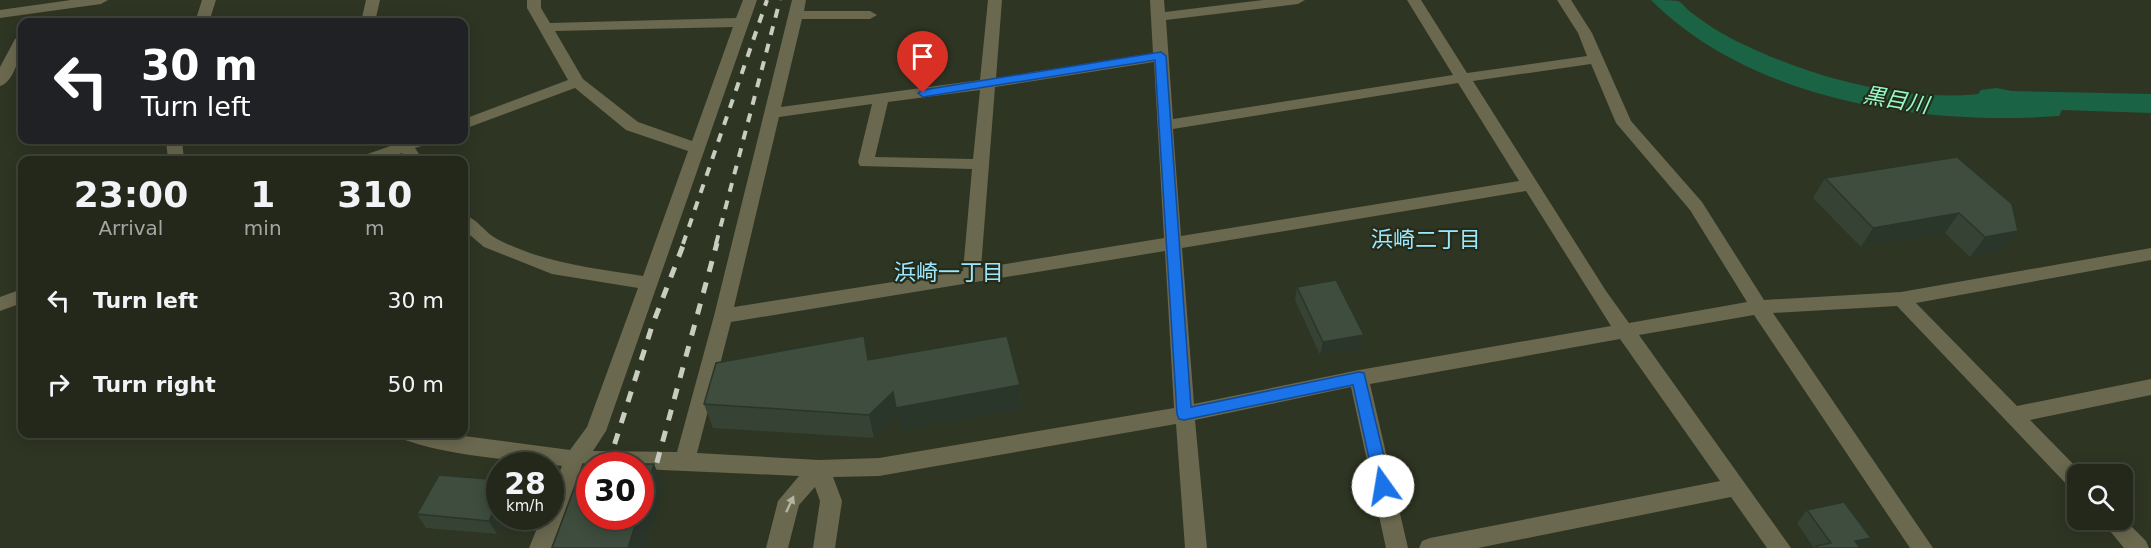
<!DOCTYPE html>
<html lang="en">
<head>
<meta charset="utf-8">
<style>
  body { margin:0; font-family:"DejaVu Sans","Noto Sans JP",sans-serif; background:#2b3023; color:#f1f3f6; height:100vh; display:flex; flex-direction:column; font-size:22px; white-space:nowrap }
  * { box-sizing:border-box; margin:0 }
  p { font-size:20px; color:#a3a6a2 }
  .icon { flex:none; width:33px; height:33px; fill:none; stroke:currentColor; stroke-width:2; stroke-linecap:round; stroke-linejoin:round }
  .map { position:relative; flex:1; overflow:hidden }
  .side { position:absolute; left:18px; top:156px; width:450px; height:282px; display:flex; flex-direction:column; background:#23281a; border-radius:12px; box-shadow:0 3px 15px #0003,0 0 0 2px #404439 }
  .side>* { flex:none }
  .hud { position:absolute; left:18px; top:18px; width:450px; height:126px; border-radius:12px; box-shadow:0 3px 15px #0003,0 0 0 2px #404439; background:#202124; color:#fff; overflow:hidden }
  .tools { position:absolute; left:2067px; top:464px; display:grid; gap:12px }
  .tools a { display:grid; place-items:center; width:66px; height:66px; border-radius:12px; background:#23281a; box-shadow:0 3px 15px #0003,0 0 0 2px #404439; font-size:30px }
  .speed { position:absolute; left:486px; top:452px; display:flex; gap:12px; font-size:30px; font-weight:700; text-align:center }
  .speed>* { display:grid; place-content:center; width:78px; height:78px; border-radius:50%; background:#23281a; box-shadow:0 3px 15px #0003,0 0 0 2px #404439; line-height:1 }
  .speed small { font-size:15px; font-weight:400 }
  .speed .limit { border:9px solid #d22; background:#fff; color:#111 }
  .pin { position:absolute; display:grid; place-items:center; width:51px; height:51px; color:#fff; margin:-62px -26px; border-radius:50% 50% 50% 0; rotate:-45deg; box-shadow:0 0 6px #0007 }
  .pin .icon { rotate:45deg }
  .me { position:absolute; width:66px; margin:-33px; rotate:347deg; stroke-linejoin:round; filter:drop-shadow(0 0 4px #0008) }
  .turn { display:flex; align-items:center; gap:21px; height:126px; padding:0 24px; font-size:27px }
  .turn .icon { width:78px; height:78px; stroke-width:2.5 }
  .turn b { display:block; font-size:42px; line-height:51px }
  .eta { display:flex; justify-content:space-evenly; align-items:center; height:102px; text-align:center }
  .eta b { font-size:36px; font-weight:800; line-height:42px }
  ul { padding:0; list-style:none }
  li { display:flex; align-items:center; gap:18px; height:84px; padding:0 24px }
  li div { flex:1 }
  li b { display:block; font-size:22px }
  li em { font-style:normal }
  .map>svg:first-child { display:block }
</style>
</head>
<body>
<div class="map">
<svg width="2151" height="548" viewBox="0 0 2151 548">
  <rect width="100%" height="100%" fill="#2f3523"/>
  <path fill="#1b6345" d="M 1651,0 C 1658,0 1672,0 1678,1 C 1682,3 1685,7 1688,10 C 1706,24 1726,37 1747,46 C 1814,78 1904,102 1978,94 L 1981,90 L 1996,88 L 2012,91 L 2151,94 L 2151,113 L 2062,110 L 2059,116 C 1923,126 1752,101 1651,0 Z"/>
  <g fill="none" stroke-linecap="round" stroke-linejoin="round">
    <g fill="#6a684e" fill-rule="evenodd">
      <polygon points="71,0 108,0 101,4 0,18 0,10"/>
      <polygon points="202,0 216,0 209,22 195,22"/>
      <polygon points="366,0 380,0 375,22 361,22"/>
      <path d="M 527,0 L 541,0 L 541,8 L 550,23 L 736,18 L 743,0 L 757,0 L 606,431 L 593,451 L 677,452 L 714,316 L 792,0 L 806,0 L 804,11 L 870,11 L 877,15 L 870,19 L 802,19 L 781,107 L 980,80 L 988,0 L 1002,0 L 996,78 L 1153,53 L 1150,0 L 1164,0 L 1165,12 L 1263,0 L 1305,0 L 1298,4 L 1166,20 L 1173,119 L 1453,75 L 1407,0 L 1421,0 L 1467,73 L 1587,56 L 1578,33 L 1557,0 L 1571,0 L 1592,33 L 1631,121 L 1702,202 L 1764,300 L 1901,292 L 2151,248 L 2151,260 L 1916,303 L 2017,406 L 2151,379 L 2151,395 L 2030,420 L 2083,474 L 2078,474 L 2078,492 L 2071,489 L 1897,306 L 1773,313 L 1933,548 L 1910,548 L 1754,315 L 1639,335 L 1791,548 L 1767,548 L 1731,497 L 1478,548 L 1419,548 L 1422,541 L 1430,538 L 1720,481 L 1620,339 L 1370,384 L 1408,548 L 1386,548 L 1351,387 L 1195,420 L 1207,548 L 1185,548 L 1176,424 L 879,476 L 833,477 L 842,501 L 835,548 L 813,548 L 820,501 L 815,487 L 799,505 L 788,548 L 766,548 L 778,501 L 799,476 L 640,469 L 640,465 L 590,465 L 590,468 L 582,468 L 551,548 L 529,548 L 542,516 L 550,516 L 550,494 L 562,466 C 510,459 454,457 405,440 L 402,434 L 449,434 L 570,450 L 587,427 L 638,288 L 552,274 L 484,247 L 464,230 L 464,215 C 477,218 485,233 497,239 C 543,263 593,268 643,276 L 688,151 L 626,130 L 575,88 L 464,129 L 464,119 L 568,80 L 527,8 ZM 733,27 L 692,141 L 638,122 L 583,79 L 555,31 ZM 1154,62 L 1164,238 L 981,268 L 995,87 ZM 1591,64 L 1616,123 L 1690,210 L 1747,302 L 1629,323 L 1606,291 L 1473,81 ZM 1458,83 L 1519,181 L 1181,236 L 1173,129 ZM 980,90 L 973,159 L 875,157 L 888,102 ZM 872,104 L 858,162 L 860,166 L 972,169 L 963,271 L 734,307 L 779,117 ZM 1526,191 L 1611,326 L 1359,370 L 1194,404 L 1182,248 ZM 1165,251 L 1174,408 L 879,458 L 819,460 L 697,453 L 731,322 Z"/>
      <path d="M 22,35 C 23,48 15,82 0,86 L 0,67 L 15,39 Z"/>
      <polygon points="166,140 182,140 184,160 168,160"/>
      <polygon points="394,140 430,140 428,144 415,148 423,160 407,160 402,153 383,160 360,160 362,156 396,144"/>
      <polygon points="22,289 22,303 0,311 0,297"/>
      <polygon points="2122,517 2146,541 2149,548 2124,548 2100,519 2122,519"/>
    </g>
    <g stroke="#c8cdc0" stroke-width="4" stroke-dasharray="9 9" stroke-linecap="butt">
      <polyline points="683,244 767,0"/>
      <polyline points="716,244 780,0"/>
    </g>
    <g stroke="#c8cdc0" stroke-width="5" stroke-dasharray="11 11" stroke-linecap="butt">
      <polyline points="608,465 652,326 684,243"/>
      <polyline points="651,484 717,243"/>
    </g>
  </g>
  <g fill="#354234">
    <polygon points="1957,157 2018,231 2003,250 1970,257 1945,233 1861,247 1813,198 1825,178"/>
    <polygon points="1297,287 1360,348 1320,355 1295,300"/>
    <polygon points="869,360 1020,385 1021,409 900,431 897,416 874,438 713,428 704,404"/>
    <polygon points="500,480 500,516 516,516 513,522 503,521 497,534 426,528 417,514"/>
    <polygon points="1807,510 1862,548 1814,548 1797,523"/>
  </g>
  <g fill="#2b362b">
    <polygon points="1959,213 1945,233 1861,247 1873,228"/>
    <polygon points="2018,231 2003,250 1970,257 1985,237"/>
    <polygon points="1364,335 1360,348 1320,355 1323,342"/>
    <polygon points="1020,385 1021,409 900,431 897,416 874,438 869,415 893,392"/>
    <polygon points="654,464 664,487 646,548 628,548 638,516 640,516 640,507"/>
    <polygon points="495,508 503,521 497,534 489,521"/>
    <polygon points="510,516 516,516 513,522"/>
    <polygon points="1871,538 1862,548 1849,548 1855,541"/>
  </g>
  <g fill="#3e4d3d" stroke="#2b362b" stroke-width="1.5">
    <polygon points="1957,157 2012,204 2018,231 1985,237 1959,213 1873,228 1825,178"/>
    <polygon points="1336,280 1364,335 1323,342 1297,287"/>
    <polygon points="864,336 868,360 1007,336 1020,385 896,408 893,392 869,415 704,404 716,363"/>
    <polygon points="583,464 654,464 640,507 640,465 590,465 590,516 638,516 628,548 552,548"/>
    <polygon points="439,475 500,480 500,509 495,508 489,521 417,514"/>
    <polygon points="1844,502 1871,538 1855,541 1860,548 1818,548 1816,546 1831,543 1807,510"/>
  </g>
  <defs><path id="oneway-solid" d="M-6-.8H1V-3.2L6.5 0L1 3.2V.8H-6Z" transform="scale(1.5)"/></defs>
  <use fill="#b3b5a3" href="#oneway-solid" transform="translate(790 504) rotate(-65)"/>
  <polygon fill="#1a73e8" stroke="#114b97" stroke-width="1.5" points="1161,52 1166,56 1191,407 1359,372 1364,373 1391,486 1389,491 1383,493 1377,491 1375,486 1353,385 1184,420 1179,419 1177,414 1155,60 923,97 918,93 923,90"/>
  <g text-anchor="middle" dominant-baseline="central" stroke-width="4.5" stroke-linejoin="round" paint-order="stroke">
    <g font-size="22" font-style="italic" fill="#97faca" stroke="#252b19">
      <text transform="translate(1896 100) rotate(10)">黒目川</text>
    </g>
    <g font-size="22" fill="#9de7fe" stroke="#252b19">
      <text x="1426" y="239">浜崎二丁目</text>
      <text x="949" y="272">浜崎一丁目</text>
    </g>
  </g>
</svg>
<div class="tools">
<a><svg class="icon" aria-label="search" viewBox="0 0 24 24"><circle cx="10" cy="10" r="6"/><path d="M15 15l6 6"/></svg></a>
</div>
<div class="speed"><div>28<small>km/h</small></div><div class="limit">30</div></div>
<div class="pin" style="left:923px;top:93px;background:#d93025"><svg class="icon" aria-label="arrive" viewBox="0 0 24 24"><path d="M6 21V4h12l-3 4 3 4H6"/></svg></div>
<svg class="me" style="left:1383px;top:486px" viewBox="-20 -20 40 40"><circle r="19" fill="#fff"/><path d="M0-13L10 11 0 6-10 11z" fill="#1a73e8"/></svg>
<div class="hud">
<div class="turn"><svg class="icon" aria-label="left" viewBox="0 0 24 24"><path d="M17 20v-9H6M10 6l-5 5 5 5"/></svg><div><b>30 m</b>Turn left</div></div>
</div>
<section class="side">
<div class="eta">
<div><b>23:00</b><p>Arrival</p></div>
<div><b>1</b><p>min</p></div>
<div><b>310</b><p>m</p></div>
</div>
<ul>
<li><svg class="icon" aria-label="left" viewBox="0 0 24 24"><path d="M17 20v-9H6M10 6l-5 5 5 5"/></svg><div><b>Turn left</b></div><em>30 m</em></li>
<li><svg class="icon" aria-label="right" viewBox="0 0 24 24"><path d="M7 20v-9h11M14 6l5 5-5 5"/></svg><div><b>Turn right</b></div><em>50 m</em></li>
</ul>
</section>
</div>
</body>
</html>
